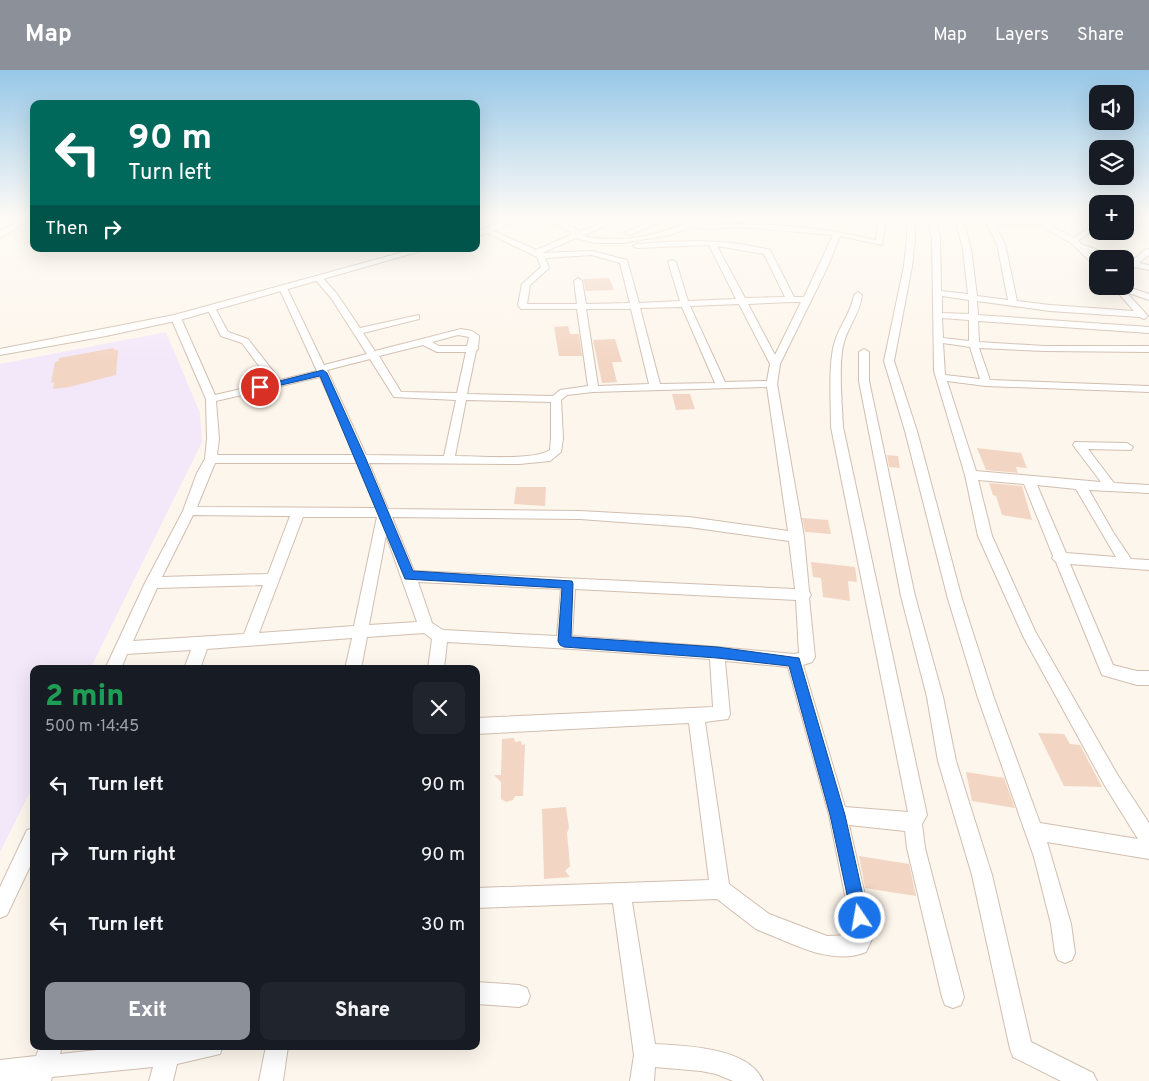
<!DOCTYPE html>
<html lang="en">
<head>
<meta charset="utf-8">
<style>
  body { margin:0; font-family:Overpass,sans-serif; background:#20242c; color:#f1f3f6; height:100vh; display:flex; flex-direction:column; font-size:19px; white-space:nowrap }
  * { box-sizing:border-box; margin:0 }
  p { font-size:16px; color:#9ea1a6 }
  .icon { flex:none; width:28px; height:28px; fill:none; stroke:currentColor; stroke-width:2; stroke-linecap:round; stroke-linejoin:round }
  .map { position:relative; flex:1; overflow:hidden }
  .details { position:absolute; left:30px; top:595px; width:450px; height:385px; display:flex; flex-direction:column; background:#171b24; border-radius:10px; box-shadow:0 5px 20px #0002 }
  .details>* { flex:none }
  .hud { position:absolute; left:30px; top:30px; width:450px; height:152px; border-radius:10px; box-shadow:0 5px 20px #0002; background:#00695c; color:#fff; overflow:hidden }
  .buttons { position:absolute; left:1089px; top:15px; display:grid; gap:10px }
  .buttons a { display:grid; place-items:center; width:45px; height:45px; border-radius:10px; background:#171b24; box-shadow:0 5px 20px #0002; font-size:25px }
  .pin { position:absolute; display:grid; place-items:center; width:42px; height:42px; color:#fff; margin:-21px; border:2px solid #fff; border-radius:50%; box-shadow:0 1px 5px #0007 }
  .me { position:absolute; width:55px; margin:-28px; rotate:348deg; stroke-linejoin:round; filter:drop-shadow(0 0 4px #0008) }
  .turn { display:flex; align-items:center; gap:18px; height:105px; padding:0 15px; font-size:22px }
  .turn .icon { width:65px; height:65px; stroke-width:2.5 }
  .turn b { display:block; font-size:35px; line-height:42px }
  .then { display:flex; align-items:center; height:48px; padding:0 15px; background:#0003; gap:10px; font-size:19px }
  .round { display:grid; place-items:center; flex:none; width:52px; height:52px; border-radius:10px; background:#20242c }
  .headline { display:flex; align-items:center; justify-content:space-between; height:85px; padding:0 15px }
  h1 { font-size:30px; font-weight:800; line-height:38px; color:#1e9e55 }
  .primary-button { display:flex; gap:10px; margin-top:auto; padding:10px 15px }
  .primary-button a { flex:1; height:58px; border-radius:10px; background:#8c9099; color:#fff; font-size:20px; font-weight:800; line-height:58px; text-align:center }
  .primary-button a+a { background:#20242c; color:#f1f3f6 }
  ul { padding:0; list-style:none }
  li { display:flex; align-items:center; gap:15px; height:70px; padding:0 15px }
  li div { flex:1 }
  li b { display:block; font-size:19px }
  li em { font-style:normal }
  header { display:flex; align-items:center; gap:30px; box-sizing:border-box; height:70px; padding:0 25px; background:#8c9099; color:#fff }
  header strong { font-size:24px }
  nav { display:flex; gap:28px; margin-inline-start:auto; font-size:18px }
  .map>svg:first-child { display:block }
</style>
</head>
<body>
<header>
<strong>Map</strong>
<nav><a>Map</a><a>Layers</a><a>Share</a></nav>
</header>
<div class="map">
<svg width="1149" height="1011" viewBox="0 0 1149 1011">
  <rect width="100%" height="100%" fill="#fdf6ec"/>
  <polygon fill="#f3e8fa" points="166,262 200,343 202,372 90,599 34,599 34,714 0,782 0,294"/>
  <g fill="#f3d5c3">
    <polygon points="609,208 614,220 586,221 583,209"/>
    <polygon points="568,256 570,264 579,264 582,286 559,286 554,257"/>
    <polygon points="615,269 622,292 612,292 617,312 602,313 593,270"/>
    <polygon points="114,278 114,280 118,280 116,305 69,317 53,319 54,312 51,313 55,292 59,291 59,288"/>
    <polygon points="672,324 690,324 695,339 676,340"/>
    <polygon points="977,378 1021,383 1027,398 1016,397 1018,403 986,400"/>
    <polygon points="887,385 898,386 900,398 889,397"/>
    <polygon points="989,413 1022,416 1032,450 1002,445 996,426 993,425"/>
    <polygon points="516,417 546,417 545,436 514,434"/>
    <polygon points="802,448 828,450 831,464 805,462"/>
    <polygon points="811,492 855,497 857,512 848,511 850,531 823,527 821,508 813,507"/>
    <polygon points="1038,663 1064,664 1070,674 1080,675 1102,717 1064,716"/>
    <polygon points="514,668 515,672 521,671 522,675 525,674 523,726 515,726 513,730 506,732 501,729 501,712 494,705 501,705 502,669"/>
    <polygon points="966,702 1004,708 1015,738 972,731"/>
    <polygon points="566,737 569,758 567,763 570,796 565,801 570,807 544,809 542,739"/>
    <polygon points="859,786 909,794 916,826 865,818"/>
  </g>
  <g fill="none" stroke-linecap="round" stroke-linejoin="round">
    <g stroke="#d1beb0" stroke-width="2">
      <g id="minor">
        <path d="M 546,149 L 554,149 L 577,159 L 578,162 L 612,149 L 620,149 L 583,166 C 609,172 641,169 667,160 C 681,156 693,149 707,149 L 700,153 L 704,155 C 761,152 820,157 876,170 L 878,149 L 886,149 L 882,175 L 840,166 L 827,198 L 780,294 L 777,314 L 804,467 L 809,521 L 811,525 L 809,528 L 815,587 L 812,592 L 803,595 L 845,737 L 908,742 L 831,357 C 831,334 828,292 835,271 C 840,255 851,243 854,225 L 858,222 L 862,225 C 860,243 849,255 844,272 C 838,292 842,334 843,357 L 927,745 L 922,754 L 925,778 L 964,927 L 961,935 L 953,938 L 945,935 L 942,927 L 907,778 L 905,761 L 849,755 L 874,865 L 866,882 C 832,896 794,874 763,862 L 756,859 L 717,829 L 632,832 L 655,974 C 686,976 749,977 763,1011 L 733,1011 L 716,1004 L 701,1001 L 655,997 L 654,1011 L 630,1011 L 634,985 L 613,833 L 476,838 L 476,818 L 709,810 L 689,653 L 476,664 L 476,648 L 713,637 L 710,589 L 573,579 L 447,572 L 444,599 L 428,599 L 432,569 L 424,563 L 367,567 L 361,599 L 345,599 L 352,568 L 207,579 L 200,599 L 184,599 L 191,580 L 127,584 L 121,599 L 105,599 L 145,513 L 183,441 L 197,403 L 205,389 L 207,369 L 206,329 L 171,248 L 173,246 L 179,246 L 181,248 L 215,325 L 271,312 L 242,273 L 221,266 L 207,238 L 211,235 L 215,238 L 228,262 L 248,269 L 280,310 L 317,301 L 279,218 L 280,216 L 287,218 L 324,295 L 367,284 L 331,228 L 314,208 L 318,206 L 321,206 L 337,224 L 360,258 L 419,245 L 419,249 L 363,263 L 375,281 L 461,259 L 472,261 L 479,266 L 478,279 L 476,281 L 467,324 L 553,326 L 560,320 L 588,316 L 577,239 L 521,239 L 518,235 L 522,214 L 541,197 L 537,187 L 483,161 L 490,159 L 536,180 L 571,165 L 571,162 ZM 693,156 L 703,159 L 741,157 L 833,165 L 804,227 L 794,227 L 770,180 C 723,168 685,170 637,174 L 633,176 L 637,178 L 709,175 L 736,229 L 688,231 L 676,192 L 672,190 L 668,192 L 680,231 L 639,233 L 627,190 L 592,181 L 542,183 L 576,168 L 595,173 L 623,173 L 670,165 ZM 717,176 L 764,184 L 785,227 L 745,228 ZM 592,185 L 620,193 L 630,233 L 586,234 L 582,211 L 578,208 L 574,211 L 577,234 L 527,234 L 530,215 L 549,198 L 545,188 ZM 791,232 L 801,232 L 775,285 L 748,234 ZM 739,234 L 770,294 L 767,311 L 725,312 L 690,236 ZM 682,237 L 715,313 L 660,314 L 640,238 ZM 586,239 L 631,239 L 649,314 L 598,316 ZM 458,265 L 469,267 L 467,276 L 439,276 L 432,272 ZM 423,275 L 437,282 L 466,282 L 457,323 L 401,322 L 379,286 ZM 370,289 L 394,327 L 456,330 L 444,386 L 366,385 L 327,300 ZM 320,307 L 355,385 L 217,385 L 219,369 L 216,331 ZM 767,317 L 788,461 L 689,447 L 580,441 L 388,439 L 369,393 L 519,394 L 550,391 L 561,382 L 563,368 L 561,330 L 567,325 L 593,322 ZM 466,330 L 551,332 L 551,368 L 550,380 C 533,391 477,386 455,386 ZM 215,393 L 358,393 L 376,438 L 197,437 ZM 193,445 L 290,446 L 268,504 L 162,507 ZM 303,447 L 377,447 L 354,556 L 259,563 ZM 392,447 L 580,449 L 689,457 L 789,471 L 795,519 L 414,501 ZM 386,465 L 417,552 L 369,555 ZM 418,512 L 561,519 L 557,566 L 443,560 L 432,553 ZM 263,515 L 244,564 L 133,571 L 157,518 ZM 575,519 L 796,530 L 799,583 L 794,584 L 717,577 L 572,566 ZM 725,591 L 788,597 L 829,745 L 853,865 L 827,866 L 769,844 L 729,814 L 705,652 L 728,649 L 730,644 Z"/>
        <polygon points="657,149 666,149 631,165 624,163"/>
        <path d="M 907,149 L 914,149 L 915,168 L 912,196 L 894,291 L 917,361 L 962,529 L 994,628 L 1040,753 L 1138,769 L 1105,716 L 1024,568 L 978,466 L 965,405 L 934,301 L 932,166 L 927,149 L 1001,151 L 1038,149 L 1074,168 L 1098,151 L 1098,157 L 1078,171 L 1081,174 L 1123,189 L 1110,189 L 1088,181 L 1098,192 L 1098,199 L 1071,173 L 1037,154 L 995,155 L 1005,174 L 1017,231 L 1050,235 L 1134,241 L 1112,216 L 1125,216 L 1149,224 L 1149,230 L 1126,222 L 1148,246 L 1144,249 L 1140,247 L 1050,241 L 977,231 L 978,245 L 1149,257 L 1149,263 L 978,251 L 979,272 L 1044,276 L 1149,276 L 1149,282 L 1044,281 L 979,278 L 990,310 L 1149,316 L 1149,322 L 986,316 L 947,311 L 976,401 L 1101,412 L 1073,375 L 1075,372 L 1127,373 L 1133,377 L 1131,380 L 1088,379 L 1114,413 L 1149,415 L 1149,423 L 1089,420 L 1113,462 L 1131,489 L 1149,490 L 1149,500 L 1070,494 L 1113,595 L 1137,601 L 1149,601 L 1149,615 L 1137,615 L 1102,605 L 1056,492 L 1052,488 L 1053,486 L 1024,414 L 978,410 L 992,466 L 1035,561 L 1117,704 L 1149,753 L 1149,789 L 1047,772 L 1071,854 L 1075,883 L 1072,890 L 1065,893 L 1058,890 L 1055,883 L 1051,854 L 1034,787 L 978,628 L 948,529 L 905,361 L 884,291 L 904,196 L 907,168 ZM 935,150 L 956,152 L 963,179 L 968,224 L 941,221 L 940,166 ZM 964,153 L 987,154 L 997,174 L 1008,230 L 977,226 L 971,179 ZM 942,226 L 969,230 L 969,244 L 942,243 ZM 942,248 L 969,250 L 969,271 L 943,268 ZM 943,273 L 970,277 L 980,309 L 945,305 ZM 1037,415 L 1076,419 L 1116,487 L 1066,483 Z"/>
        <polygon points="1146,179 1149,179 1149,185 1139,193 1149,195 1149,200 1135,197 1125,206 1125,199 1128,195 1125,194 1125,190 1132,191"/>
        <polygon points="864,279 869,282 869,311 915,526 943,627 956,691 992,805 1031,972 1093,1003 1097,1011 1061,1011 1013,987 1010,979 972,805 938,691 927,627 901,526 859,311 859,282"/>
        <polygon points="34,758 34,788 7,845 0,848 0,817 27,760"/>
        <polygon points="476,912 519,915 527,918 530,926 527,934 519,937 476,934"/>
        <polygon points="40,976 62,976 60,984 133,976 223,976 220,984 177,994 173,1011 149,1011 153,997 52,1007 51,1011 0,1011 0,990 36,986"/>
        <polygon points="266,976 288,976 283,1011 259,1011"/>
      </g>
    </g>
    <g stroke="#d1beb0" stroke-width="2">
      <g id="tertiary">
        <polygon points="22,149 32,149 0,168 0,161"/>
        <polygon points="513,149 524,149 476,167 476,161"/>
        <polygon points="414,179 428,179 180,250 106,266 0,285 0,279 174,245"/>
      </g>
    </g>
    <use href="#minor" fill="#fff" fill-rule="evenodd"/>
    <use href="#tertiary" fill="#fff" fill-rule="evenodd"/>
  </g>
  <linearGradient id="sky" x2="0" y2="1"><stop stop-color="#97c7e8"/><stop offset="0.51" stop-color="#fefbf6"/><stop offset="1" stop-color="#fefbf6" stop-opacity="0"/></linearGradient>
  <rect width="1149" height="290" fill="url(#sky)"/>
  <polygon fill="#1a73e8" stroke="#114b97" points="323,300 327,303 366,389 413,501 572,511 573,514 571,567 717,577 799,588 845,745 868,848 866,854 860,856 854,854 852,848 830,745 789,596 717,588 564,577 560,575 558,571 562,518 405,509 320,306 260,320 256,317"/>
</svg>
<div class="buttons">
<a><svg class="icon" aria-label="sound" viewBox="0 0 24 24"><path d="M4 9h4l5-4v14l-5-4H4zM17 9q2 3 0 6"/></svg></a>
<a><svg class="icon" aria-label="layers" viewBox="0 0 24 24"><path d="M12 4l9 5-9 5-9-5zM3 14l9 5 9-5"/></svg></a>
<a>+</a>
<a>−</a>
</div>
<div class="pin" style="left:260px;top:317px;background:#d93025"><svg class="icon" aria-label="arrive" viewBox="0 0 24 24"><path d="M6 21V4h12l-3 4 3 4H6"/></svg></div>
<svg class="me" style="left:860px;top:848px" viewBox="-20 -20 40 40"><circle r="17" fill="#1a73e8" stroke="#fff" stroke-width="3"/><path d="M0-11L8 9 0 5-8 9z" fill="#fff"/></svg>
<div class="hud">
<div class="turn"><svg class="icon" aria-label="left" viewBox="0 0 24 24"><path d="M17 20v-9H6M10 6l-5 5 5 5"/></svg><div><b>90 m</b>Turn left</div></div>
<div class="then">Then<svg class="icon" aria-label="right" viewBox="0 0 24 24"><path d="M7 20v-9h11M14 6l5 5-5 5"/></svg></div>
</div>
<section class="details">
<div class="headline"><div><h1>2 min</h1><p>500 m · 14:45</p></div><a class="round"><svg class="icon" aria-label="close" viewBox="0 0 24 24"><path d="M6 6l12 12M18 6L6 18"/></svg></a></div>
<ul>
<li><svg class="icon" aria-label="left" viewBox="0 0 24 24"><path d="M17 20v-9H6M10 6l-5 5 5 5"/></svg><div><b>Turn left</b></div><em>90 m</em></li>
<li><svg class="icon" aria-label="right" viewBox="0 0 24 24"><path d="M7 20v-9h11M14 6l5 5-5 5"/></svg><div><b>Turn right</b></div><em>90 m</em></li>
<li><svg class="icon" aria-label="left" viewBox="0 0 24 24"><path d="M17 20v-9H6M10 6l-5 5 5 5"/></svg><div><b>Turn left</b></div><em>30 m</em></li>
</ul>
<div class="primary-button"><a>Exit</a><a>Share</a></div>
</section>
</div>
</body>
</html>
